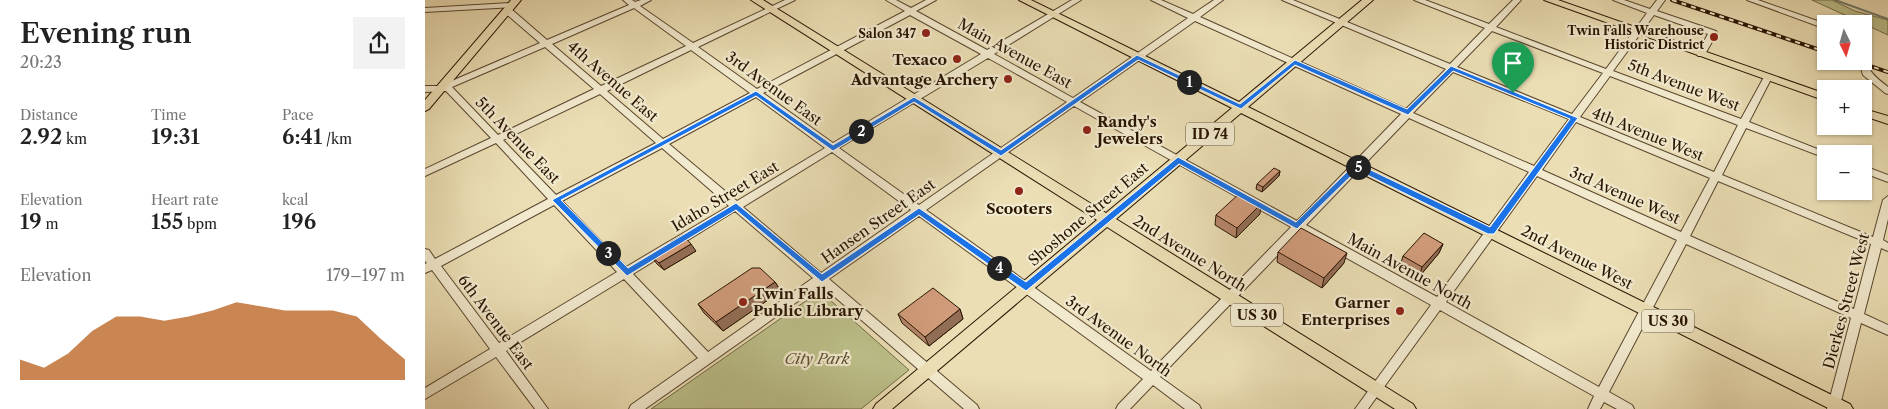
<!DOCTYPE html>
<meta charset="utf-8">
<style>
body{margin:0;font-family:"Libre Caslon Text",serif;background:#f2f2f2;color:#222;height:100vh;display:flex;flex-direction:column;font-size:19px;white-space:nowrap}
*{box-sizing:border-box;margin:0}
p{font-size:16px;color:#767676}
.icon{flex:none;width:28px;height:28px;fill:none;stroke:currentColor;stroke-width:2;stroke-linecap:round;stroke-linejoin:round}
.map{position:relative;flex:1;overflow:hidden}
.panel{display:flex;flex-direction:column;background:#fff;width:425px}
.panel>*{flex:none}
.needle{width:32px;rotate:175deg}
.fabs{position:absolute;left:1392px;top:15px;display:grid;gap:10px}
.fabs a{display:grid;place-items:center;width:55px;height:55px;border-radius:0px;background:#fff;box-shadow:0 1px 4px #0004;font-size:25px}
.pin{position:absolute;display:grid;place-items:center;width:42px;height:42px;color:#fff;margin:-51px -21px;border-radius:50% 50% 50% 0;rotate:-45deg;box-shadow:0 0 5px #0007}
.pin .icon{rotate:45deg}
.km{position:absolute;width:25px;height:25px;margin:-12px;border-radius:50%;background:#222;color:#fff;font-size:14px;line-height:25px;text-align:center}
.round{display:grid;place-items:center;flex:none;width:52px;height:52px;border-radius:0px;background:#f2f2f2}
.head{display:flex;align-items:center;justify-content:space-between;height:85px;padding:0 20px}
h1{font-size:28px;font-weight:600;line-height:38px}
.metrics{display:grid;grid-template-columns:repeat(3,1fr);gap:8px;height:85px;padding:5px 20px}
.metrics div{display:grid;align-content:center}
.metrics b{font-size:21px;font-weight:600}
.metrics small{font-size:14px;font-weight:400}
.metrics p{font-size:14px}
.chart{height:140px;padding:10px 20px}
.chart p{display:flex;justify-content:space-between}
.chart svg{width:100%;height:90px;margin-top:5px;fill:#b45309;opacity:.7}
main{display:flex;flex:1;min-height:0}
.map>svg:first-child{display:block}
</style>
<main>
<section class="panel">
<div class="head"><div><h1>Evening run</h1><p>20:23</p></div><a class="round"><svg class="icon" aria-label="share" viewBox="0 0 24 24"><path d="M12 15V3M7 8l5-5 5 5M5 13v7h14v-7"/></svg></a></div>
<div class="metrics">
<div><p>Distance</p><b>2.92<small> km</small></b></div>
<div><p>Time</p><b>19:31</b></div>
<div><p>Pace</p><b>6:41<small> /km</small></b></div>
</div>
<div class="metrics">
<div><p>Elevation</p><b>19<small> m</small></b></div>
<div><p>Heart rate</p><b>155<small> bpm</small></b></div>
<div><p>kcal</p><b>196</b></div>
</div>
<div class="chart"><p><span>Elevation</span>179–197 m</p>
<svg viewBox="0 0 160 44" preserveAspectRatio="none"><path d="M0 44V34L10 38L20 31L30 20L40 13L50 13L60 15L70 13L80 10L90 6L100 8L110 10L120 10L130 10L140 13L150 24L160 34V44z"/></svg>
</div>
</section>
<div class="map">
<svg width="1463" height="409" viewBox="0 0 1463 409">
<rect width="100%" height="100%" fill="#ebdeb4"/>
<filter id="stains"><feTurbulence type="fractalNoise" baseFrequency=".004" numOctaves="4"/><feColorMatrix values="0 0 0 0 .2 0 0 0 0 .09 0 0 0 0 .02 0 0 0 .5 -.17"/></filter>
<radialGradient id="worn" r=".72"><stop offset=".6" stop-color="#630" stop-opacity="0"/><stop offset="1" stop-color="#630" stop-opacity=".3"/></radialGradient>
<path fill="#bcc08a" stroke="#726a46" d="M1387 0H1407L1430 11 1463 20V35Z
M395 291 484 370 436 409H226Z"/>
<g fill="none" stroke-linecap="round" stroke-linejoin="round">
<path stroke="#6c786c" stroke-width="2" d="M1410 0 1463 19"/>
<defs>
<path id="minor" d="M198 0H207L210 2 216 0H226L215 6 268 43 360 0H370L273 47 332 89 480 11 461 0H471L486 8 501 0H511L491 11 562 50 647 0H656L569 54 648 98 763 18 726 0H736L768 14 789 0H798L775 17 981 109 1021 69 857 0H868L1025 64 1060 28 989 0H1000L1064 24 1088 0H1096L1071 27 1181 69 1222 13 1188 0H1199L1225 9 1232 0H1240L1232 11 1291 31 1292 33 1279 56H1273L1272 54 1283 34 1229 15 1188 71 1316 119 1339 77 1340 75H1346L1347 77 1324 122 1405 154H1401V158L1398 157 1321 128 1297 175 1448 237 1458 200 1463 196V219L1458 240 1463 243V251L1456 248 1439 314 1463 325V335L1436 323 1414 409H1402L1426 318 1261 244 1184 392 1207 405 1209 409H1192L1179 402 1175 409H1163L1169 396 1015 310 943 409H930L1006 305 875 232 735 377 774 405 776 409H760L728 385 705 409H691L693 405 718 379 494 216 404 279 552 405 554 409H539L396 285 220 409H204L206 405 273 358 199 279 81 351 123 409H110L71 357 0 399V388L65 349 7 270 0 273V264L2 263 0 261V249L4 250 10 259 123 199 71 143 0 176V169L66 138 21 91 0 92V86H15L115 43 79 12V8H85L122 40 204 5ZM209 8 261 46 176 86 127 44ZM485 15 556 54 408 143 338 93ZM770 21 976 114 872 221 655 102ZM1067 31 1178 73 1147 114 1032 67ZM120 47 169 89 73 135 27 87ZM266 50 325 93 238 139 182 91ZM563 58 642 102 494 205 414 148ZM1028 72 1144 119 1109 166 988 113ZM1185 76 1313 125 1289 172 1155 117ZM175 94 231 143 131 195 78 140ZM331 97 400 148 312 201 244 144ZM649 106 866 227 726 371 501 210ZM984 118 1104 172 1012 297 881 225ZM1151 122 1285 178 1256 232 1117 170ZM237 148 304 206 201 267 137 201ZM407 152 486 210 396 273 318 207ZM1112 176 1252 240 1174 387 1021 302ZM1293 181 1446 244 1429 309 1265 236ZM129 205 192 272 74 343 16 266ZM310 211 388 278 283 352 208 274Z
M1322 0H1333L1401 24V29Z
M86 3H89V7L0 12V8Z
M1439 47 1443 49C1442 72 1446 73 1463 87V94L1460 93 1438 75 1434 61H1439Z
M1439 166 1463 175V182L1439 173Z"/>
<path id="major" d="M86 0H96L4 109 0 111V100Z
M326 0H338L681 213 807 108 594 0H606L814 102 937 0H948L823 107 1425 404 1428 409H1405L816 113 691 219 988 404 991 409H970L682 227 467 409H448L451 404 672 220Z
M1119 0H1133L1401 94V101Z
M1439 109 1463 116V124L1439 116Z"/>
</defs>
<use href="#minor" stroke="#59462e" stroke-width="2"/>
<use href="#major" stroke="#281401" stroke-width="2"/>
<use href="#minor" fill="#f2eace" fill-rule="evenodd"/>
<use href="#major" fill="#ebdeb4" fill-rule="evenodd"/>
<defs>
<path id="rail" d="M1247 0 1401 52
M1430 61 1463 72"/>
</defs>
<use href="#rail" stroke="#281401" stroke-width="4"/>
<use href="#rail" stroke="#f2eace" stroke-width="2" stroke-dasharray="5" stroke-linecap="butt"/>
</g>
<path fill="#b5876b" stroke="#281401" d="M855 171 854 176 837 192 831 189 832 184Z
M835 214 811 238 790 225 791 215Z
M246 242 271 251 239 270 232 264 227 257 247 245Z
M1018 244 1014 253 994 277 975 266 978 256Z
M853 252 919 263 897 288 852 262Z
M350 282 356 291 298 331 279 313 273 304Z
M535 309 538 319 504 346 477 323 473 314Z"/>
<path fill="#936e57" stroke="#281401" d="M855 171 854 176 837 192 838 187Z
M836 204 835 214 811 238 812 228Z
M266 244 271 251 239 270 234 263Z
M1018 244 1014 253 994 277 997 267Z
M922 253 919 263 897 288 899 278Z
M350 282 356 291 298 331 291 322Z
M535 309 538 319 504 346 500 337Z"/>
<path fill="#d29d7c" stroke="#281401" d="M849 168 855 171 838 187 832 184Z
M815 193 836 204 812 228 791 215Z
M876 228 922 253 899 278 853 252Z
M999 233 1018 244 997 267 978 256Z
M258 235 266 244 234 263 227 257 248 244 246 242Z
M327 268H335L350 282 291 322 273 304Z
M508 288 535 309 500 337 473 314Z"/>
<path fill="#1a73e8" stroke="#fff" fill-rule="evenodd" d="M712 55 815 104 870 60 982 109 1026 66 1153 118 1069 234H1063L932 170 872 229 754 164 601 291 494 215 397 282 311 210 202 276 127 200 331 91 408 145 489 97 576 150ZM713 60 816 109 870 65 983 115 1028 71 1145 119 1065 227 931 163 871 222 753 157 601 282 494 208 397 274 311 203 203 268 136 200 331 96 408 151 489 102 576 156Z"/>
<g fill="#8f2418" stroke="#f2eace" stroke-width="2">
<circle cx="501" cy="33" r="5"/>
<circle cx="1289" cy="37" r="5"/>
<circle cx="532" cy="59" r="5"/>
<circle cx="583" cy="79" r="5"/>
<circle cx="662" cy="130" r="5"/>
<circle cx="594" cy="191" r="5"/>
<circle cx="318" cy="302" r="5"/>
<circle cx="975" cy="311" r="5"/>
</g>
<g text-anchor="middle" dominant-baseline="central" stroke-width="4.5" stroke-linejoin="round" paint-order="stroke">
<g font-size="12" font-weight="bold" fill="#281401" stroke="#f2eace" text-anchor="end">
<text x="1279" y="30">Twin Falls Warehouse<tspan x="1279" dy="14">Historic District</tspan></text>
<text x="491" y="33">Salon 347</text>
</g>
<g fill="#f2eace" stroke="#65543e" stroke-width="1">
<rect x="761" y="122.5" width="48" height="23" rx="4"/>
<rect x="806" y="303.5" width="52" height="23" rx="4"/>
<rect x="1217" y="309.5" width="52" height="23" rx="4"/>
</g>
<g font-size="14" font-weight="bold" fill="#281401">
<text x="785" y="134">ID 74</text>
<text x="832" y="315">US 30</text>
<text x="1243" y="321">US 30</text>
</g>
<g font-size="15" fill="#281401" stroke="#f2eace">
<text transform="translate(590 53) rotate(29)">Main Avenue East</text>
<text transform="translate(188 81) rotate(41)">4th Avenue East</text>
<text transform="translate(1259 85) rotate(21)">5th Avenue West</text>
<text transform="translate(349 88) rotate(36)">3rd Avenue East</text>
<text transform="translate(1223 134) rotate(22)">4th Avenue West</text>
<text transform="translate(93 140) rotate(46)">5th Avenue East</text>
<text transform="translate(1200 195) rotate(24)">3rd Avenue West</text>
<text transform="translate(300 196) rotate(-31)">Idaho Street East</text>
<text transform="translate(663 214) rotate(-40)">Shoshone Street East</text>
<text transform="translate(453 221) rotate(-35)">Hansen Street East</text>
<text transform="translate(765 253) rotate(32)">2nd Avenue North</text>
<text transform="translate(1152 257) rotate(27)">2nd Avenue West</text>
<text transform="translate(985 271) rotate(29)">Main Avenue North</text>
<text transform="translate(1421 301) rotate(-75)">Dierkes Street West</text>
<text transform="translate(71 322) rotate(53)">6th Avenue East</text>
<text transform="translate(694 336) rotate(36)">3rd Avenue North</text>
</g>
<g font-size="15" font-weight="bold" fill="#281401" stroke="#f2eace" text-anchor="end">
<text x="522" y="59">Texaco</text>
<text x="573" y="79">Advantage Archery</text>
<text x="672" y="121" text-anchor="start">Randy's<tspan x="672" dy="17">Jewelers</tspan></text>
<text x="594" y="208" text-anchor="middle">Scooters</text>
<text x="328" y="293" text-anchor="start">Twin Falls<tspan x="328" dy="17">Public Library</tspan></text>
<text x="965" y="302">Garner<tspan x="965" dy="17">Enterprises</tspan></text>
</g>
<g font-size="15" font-style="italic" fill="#5c5031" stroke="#f2eace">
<text x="392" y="358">City Park</text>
</g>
</g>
<rect width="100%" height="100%" filter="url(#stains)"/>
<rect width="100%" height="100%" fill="url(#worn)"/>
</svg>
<div class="fabs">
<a><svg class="needle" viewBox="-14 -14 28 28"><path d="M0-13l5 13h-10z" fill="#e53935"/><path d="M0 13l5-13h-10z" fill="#767676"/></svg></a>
<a>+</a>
<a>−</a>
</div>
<div class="pin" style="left:1088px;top:93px;background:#1e9e55"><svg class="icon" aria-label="arrive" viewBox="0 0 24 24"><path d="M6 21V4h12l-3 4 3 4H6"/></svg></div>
<b class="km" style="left:764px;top:82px">1</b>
<b class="km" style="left:436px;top:131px">2</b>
<b class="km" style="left:183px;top:253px">3</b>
<b class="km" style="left:574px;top:268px">4</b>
<b class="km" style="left:933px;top:167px">5</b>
</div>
</main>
